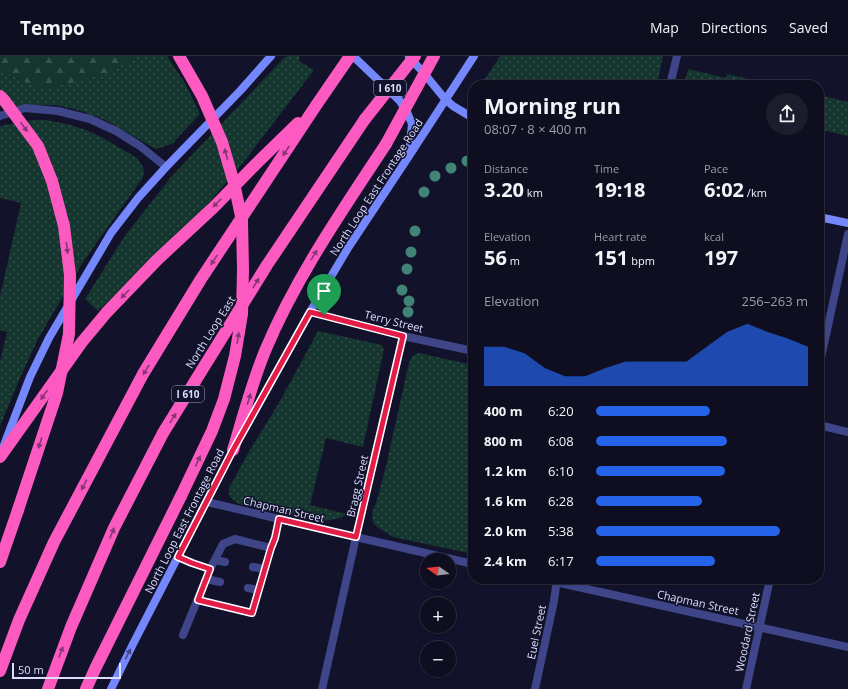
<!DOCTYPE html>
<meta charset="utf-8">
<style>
body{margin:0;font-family:"Open Sans",sans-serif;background:#1c1c2d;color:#f1f3f6;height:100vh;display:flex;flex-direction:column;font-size:15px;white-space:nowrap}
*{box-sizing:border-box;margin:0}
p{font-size:13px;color:#9b9ca5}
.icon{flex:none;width:22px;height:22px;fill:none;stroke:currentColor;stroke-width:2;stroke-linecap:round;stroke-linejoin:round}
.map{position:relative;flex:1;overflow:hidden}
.details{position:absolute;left:468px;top:24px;width:356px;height:504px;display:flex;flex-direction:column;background:#0e0e20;border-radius:16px;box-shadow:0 1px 3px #0004,0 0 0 1px #2e2e3e}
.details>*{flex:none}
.needle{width:26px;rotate:284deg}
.tools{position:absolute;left:420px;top:497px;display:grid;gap:8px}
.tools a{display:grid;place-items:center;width:36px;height:36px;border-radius:50%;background:#0e0e20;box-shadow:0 1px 3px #0004,0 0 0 1px #2e2e3e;font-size:20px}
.scale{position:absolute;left:12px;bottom:10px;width:109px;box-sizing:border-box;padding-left:4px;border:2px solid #dcdefe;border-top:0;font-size:11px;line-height:14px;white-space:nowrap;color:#dcdefe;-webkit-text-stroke:3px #12122b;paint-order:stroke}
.pin{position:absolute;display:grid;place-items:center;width:34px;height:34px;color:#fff;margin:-41px -17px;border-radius:50% 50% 50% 0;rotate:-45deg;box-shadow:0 0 4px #0007}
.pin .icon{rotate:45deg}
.round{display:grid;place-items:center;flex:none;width:42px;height:42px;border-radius:21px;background:#1c1c2d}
.headline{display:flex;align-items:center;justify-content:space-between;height:68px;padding:0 16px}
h1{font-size:22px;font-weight:700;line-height:30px}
.stats{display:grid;grid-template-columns:repeat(3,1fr);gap:6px;height:68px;padding:4px 16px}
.stats div{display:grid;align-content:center}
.stats b{font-size:20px;font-weight:700}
.stats small{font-size:11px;font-weight:400}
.stats p{font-size:11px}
.chart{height:112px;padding:8px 16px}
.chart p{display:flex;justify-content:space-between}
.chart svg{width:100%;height:72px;margin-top:4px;fill:#2563eb;opacity:.7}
ul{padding:0 16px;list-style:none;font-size:13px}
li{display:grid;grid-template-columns:64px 48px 1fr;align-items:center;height:30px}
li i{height:10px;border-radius:5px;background:#2563eb}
header{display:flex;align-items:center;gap:24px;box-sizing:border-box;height:56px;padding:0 20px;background:#0e0e20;border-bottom:1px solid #2e2e3e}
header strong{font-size:19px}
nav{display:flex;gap:22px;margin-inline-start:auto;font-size:14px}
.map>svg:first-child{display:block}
</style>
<header>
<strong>Tempo</strong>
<nav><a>Map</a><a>Directions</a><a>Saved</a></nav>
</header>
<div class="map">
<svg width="848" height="633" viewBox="0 0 848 633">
<defs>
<pattern id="grass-dots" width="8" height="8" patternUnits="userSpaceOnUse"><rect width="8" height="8" fill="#15352f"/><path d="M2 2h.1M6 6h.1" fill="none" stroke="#36524e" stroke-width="1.8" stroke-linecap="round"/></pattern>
<pattern id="forest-firs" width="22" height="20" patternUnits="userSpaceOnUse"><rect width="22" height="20" fill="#15352f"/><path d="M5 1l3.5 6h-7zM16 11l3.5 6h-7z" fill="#36524e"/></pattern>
</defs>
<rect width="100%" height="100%" fill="#12122b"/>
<path fill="url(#grass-dots)" d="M0 0H167L186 29 200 58 172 88 156 93 105 64 81 55 56 49 14 50 0 35Z
M287 0H299V5L314 14 242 108 202 155 98 255 85 243 124 181 171 121 284 2Z
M500 0H663L657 29H481Z
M688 13 726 22 727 18 774 29H684Z
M819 39 848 46V80L819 73Z
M35 64H46L67 68 86 74 103 82 137 102 143 111 144 117 142 123 83 206 38 283 20 322 0 370V306L7 276 0 274V240L21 147 0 142V70L24 65Z
M318 275 378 288 381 289 384 293 363 391 326 382 310 449 347 458C340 464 326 465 317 465L239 448C232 444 228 441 229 432L247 399 280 345Z
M419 297 473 309V498L393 481 377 471 373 467 372 457 378 441 386 410 408 311C410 304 411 299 419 297Z"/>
<path fill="url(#forest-firs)" d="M0 0H135L113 16 43 34 3 15 0 9Z"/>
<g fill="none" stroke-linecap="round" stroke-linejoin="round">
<path stroke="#3e4689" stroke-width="8" d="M179 501 192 507 210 513 183 579
M215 504 225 506
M253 511 265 513
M210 513 223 488 235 483 271 492
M206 523 220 526
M248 532 258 534
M198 544 252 557 271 492 275 482 279 463"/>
<path stroke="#3e4689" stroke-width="8" d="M670 29 677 0
M0 60 25 52 58 55 90 63 116 75 140 90 166 111
M310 256 403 280 473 295
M819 311 848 178
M819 369 848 376
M207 446 356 481 473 508
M542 523 848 591
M322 633 356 481 403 280
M535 633 554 545 557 523
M746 633 770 523"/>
<path stroke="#7587fc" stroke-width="8" d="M353 0 400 45 407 56 412 68 409 97
M409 1 423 16 445 43 453 50 473 62
M819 161 848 167
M242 378 310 256 348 192 409 100 474 0
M4 389 30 321 49 282 111 177 138 142 166 111 240 35 271 0
M111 633 133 588 235 390"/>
<path stroke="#fc5ac0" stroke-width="12" d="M233 394C243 361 252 327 265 295 296 221 342 155 386 88
M0 401 82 286 107 256 157 204 214 151 255 109 298 67
M0 506 18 454
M0 615 19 564 54 486 143 318 201 223 315 51 350 0
M48 633 71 571 114 472 163 377 267 209 365 63
M86 633 96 611 181 440"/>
<path stroke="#fc5ac0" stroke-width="12" d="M179 0 202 40 222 86 234 127 242 165 243 214 242 258 235 300 224 343 212 375 181 440
M0 40 4 44 38 90 52 125 64 170 70 219 69 278 57 337 18 454
M365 63 415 0
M386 88 434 0"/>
</g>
<g fill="#418374">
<circle cx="467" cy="105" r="5.5"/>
<circle cx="451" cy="112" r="5.5"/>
<circle cx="435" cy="120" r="5.5"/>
<circle cx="424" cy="136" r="5.5"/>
<circle cx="415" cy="175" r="5.5"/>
<circle cx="411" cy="196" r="5.5"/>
<circle cx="407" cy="213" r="5.5"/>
<circle cx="402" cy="234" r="5.5"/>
<circle cx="409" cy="245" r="5.5"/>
<circle cx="408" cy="256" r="5.5"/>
</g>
<defs><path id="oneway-solid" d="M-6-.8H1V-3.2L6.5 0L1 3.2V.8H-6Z"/></defs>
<g fill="#873676">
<use href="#oneway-solid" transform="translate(24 71) rotate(54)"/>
<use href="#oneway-solid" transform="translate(286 95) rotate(123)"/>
<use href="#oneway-solid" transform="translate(226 98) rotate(-106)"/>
<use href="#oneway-solid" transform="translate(217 147) rotate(135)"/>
<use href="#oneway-solid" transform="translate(67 192) rotate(83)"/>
<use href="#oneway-solid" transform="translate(314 199) rotate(-59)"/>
<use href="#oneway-solid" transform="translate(214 204) rotate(123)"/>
<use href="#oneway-solid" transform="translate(256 227) rotate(-58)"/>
<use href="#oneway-solid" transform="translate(125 238) rotate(134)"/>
<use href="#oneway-solid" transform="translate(238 282) rotate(-81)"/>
<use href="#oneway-solid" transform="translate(146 314) rotate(121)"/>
<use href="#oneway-solid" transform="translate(44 339) rotate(125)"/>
<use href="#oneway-solid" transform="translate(249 343) rotate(-73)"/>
<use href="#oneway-solid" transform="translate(173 362) rotate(-58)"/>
<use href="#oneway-solid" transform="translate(40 387) rotate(108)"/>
<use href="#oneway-solid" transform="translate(198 405) rotate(-65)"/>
<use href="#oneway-solid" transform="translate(84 429) rotate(118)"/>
<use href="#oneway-solid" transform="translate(112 477) rotate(-66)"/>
<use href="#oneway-solid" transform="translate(61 596) rotate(-70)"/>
</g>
<use fill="#3f4789" href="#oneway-solid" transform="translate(128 598) rotate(-64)"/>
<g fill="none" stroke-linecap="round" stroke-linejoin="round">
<defs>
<path id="route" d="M310 256 403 280 356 481 279 463 275 482 271 492 252 557 198 544 210 513 192 507 178 501 233 394Z"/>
</defs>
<use href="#route" stroke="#fff" stroke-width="8"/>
<use href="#route" stroke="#e11d48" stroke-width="5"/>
</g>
<g text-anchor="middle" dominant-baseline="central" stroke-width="3" stroke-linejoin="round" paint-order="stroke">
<g fill="#12122b" stroke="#9fa1bf" stroke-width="1">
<rect x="374" y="24" width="32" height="16" rx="3"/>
<rect x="172" y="330" width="32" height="16" rx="3"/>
</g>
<g font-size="10" font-weight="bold" fill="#dcdefe">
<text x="390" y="32">I 610</text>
<text x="188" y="338">I 610</text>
</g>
<g font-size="11" fill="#dcdefe" stroke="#12122b">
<text transform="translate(376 131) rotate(-57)">North Loop East Frontage Road</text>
<text transform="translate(394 265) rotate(14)">Terry Street</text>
<text transform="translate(210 276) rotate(-58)">North Loop East</text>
<text transform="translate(357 430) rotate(-77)">Bragg Street</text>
<text transform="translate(284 453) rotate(13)">Chapman Street</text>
<text transform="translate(184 465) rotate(-63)">North Loop East Frontage Road</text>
<text transform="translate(698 546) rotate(12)">Chapman Street</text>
<text transform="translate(536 576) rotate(-78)">Euel Street</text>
<text transform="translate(747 576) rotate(-78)">Woodard Street</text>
</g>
</g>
</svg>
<div class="tools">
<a><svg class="needle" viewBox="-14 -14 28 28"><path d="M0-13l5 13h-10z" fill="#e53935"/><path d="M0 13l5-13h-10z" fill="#9b9ca5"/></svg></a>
<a>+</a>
<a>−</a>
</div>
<div class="scale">50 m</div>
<div class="pin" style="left:324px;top:259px;background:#1e9e55"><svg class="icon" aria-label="arrive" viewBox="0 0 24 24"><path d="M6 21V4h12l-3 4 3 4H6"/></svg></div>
<section class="details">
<div class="headline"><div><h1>Morning run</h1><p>08:07 · 8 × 400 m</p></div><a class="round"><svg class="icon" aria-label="share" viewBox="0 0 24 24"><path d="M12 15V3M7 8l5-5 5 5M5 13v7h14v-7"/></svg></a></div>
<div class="stats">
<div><p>Distance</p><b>3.20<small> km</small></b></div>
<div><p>Time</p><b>19:18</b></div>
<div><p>Pace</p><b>6:02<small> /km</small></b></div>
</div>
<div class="stats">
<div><p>Elevation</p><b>56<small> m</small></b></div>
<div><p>Heart rate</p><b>151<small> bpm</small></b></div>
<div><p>kcal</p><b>197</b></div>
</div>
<div class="chart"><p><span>Elevation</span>256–263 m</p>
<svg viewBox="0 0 160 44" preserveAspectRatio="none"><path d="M0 44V20L10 20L20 24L30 33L40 38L50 38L60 33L70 29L80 29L90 29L100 29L110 20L120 11L130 6L140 11L150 15L160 20V44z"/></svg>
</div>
<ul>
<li><b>400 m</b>6:20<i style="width:54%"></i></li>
<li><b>800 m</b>6:08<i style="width:62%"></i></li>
<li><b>1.2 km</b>6:10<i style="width:61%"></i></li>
<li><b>1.6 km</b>6:28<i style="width:50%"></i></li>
<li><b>2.0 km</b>5:38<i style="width:87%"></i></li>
<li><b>2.4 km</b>6:17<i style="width:56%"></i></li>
</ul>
</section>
</div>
